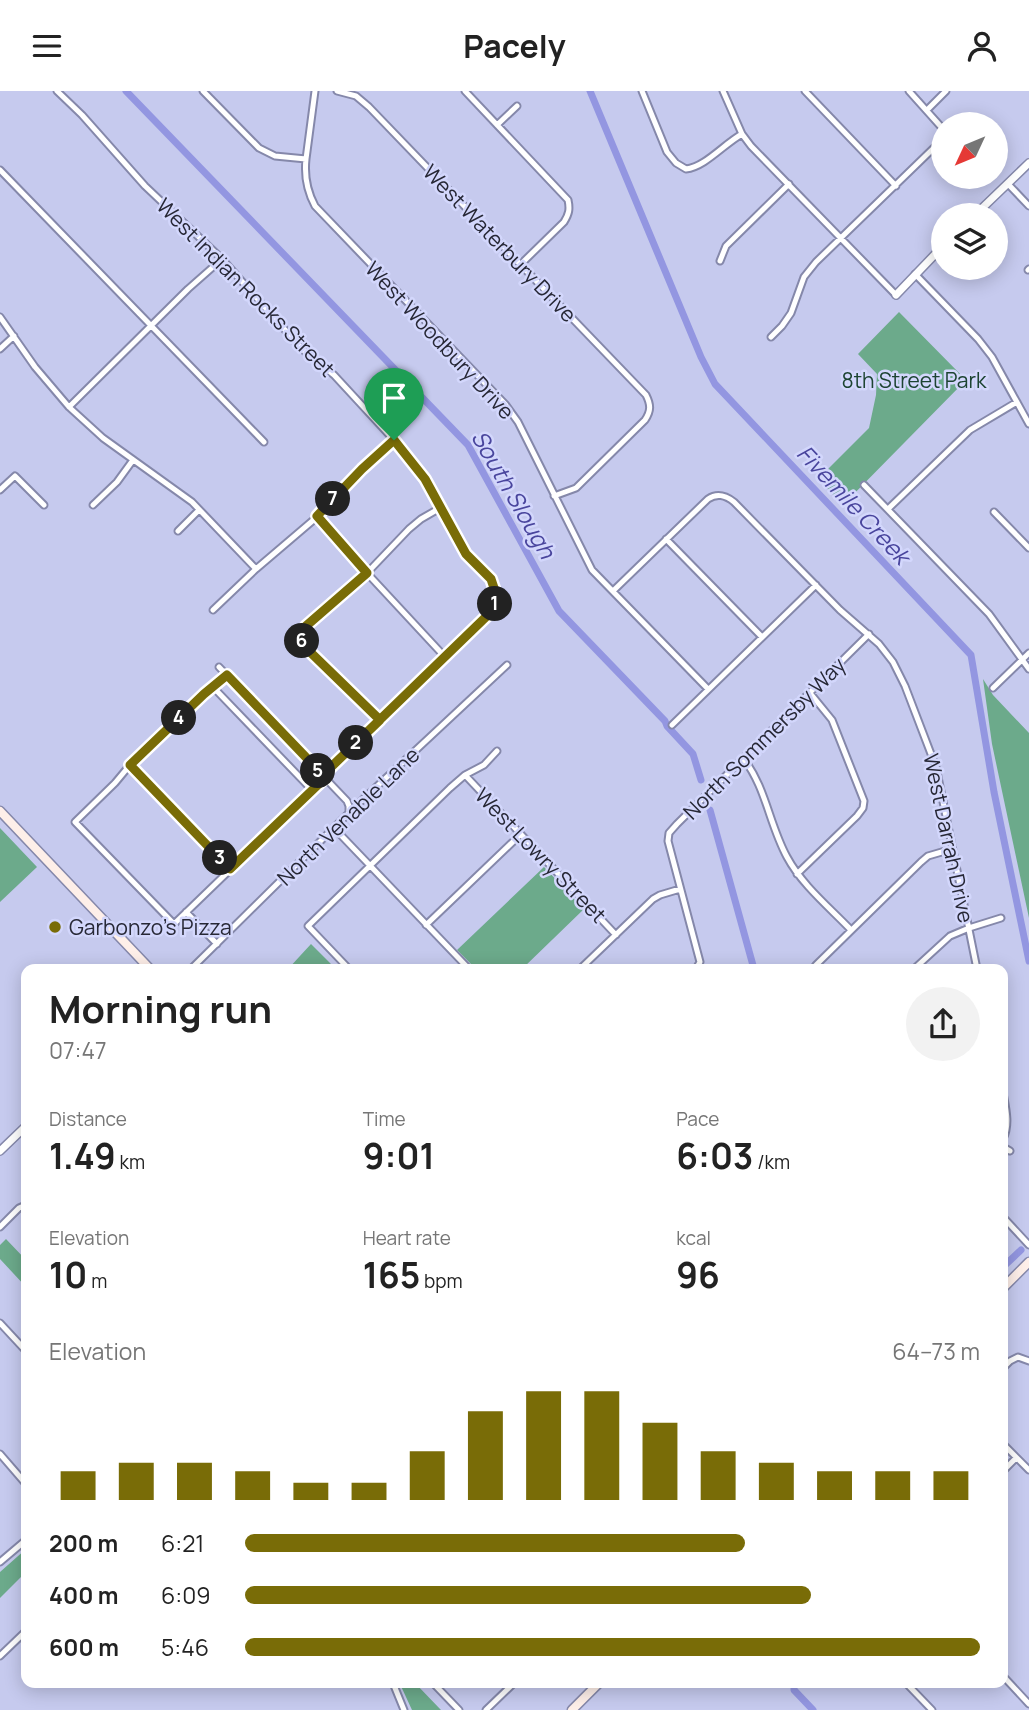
<!DOCTYPE html>
<meta charset="utf-8">
<style>
body{margin:0;font-family:Manrope,sans-serif;background:#f2f2f2;color:#222;height:100vh;display:flex;flex-direction:column;font-size:26px;white-space:nowrap}
*{box-sizing:border-box;margin:0}
p{font-size:23px;color:#767676}
.icon{flex:none;width:38px;height:38px;fill:none;stroke:currentColor;stroke-width:2;stroke-linecap:round;stroke-linejoin:round}
.map{position:relative;flex:1;overflow:hidden}
.drawer{position:absolute;left:21px;top:873px;width:987px;height:724px;display:flex;flex-direction:column;background:#fff;border-radius:14px;box-shadow:0 4px 18px #0003}
.drawer>*{flex:none}
.needle{width:46px;rotate:226deg}
.tools{position:absolute;left:931px;top:21px;display:grid;gap:14px}
.tools a{display:grid;place-items:center;width:77px;height:77px;border-radius:50%;background:#fff;box-shadow:0 4px 18px #0003;font-size:35px}
.pin{position:absolute;display:grid;place-items:center;width:60px;height:60px;color:#fff;margin:-72px -30px;border-radius:50% 50% 50% 0;rotate:-45deg;box-shadow:0 0 7px #0007}
.pin .icon{rotate:45deg}
.km{position:absolute;width:35px;height:35px;margin:-18px;border-radius:50%;background:#222;color:#fff;font-size:19px;line-height:35px;text-align:center}
.round{display:grid;place-items:center;flex:none;width:74px;height:74px;border-radius:37px;background:#f2f2f2}
.summary{display:flex;align-items:center;justify-content:space-between;height:119px;padding:0 28px}
h1{font-size:38px;font-weight:700;line-height:52px}
.figures{display:grid;grid-template-columns:repeat(3,1fr);gap:10px;height:119px;padding:7px 28px}
.figures div{display:grid;align-content:center}
.figures b{font-size:35px;font-weight:700}
.figures small{font-size:19px;font-weight:400}
.figures p{font-size:19px}
.chart{height:196px;padding:14px 28px}
.chart p{display:flex;justify-content:space-between}
.chart svg{width:100%;height:126px;margin-top:7px;stroke:#796c07;stroke-width:6}
ul{padding:0 28px;list-style:none;font-size:23px}
li{display:grid;grid-template-columns:112px 84px 1fr;align-items:center;height:52px}
li i{height:18px;border-radius:9px;background:#796c07}
header{display:flex;justify-content:space-between;align-items:center;height:91px;padding:0 28px;background:#fff;font-size:32px;font-weight:700}
.map>svg:first-child{display:block}
</style>
<header><svg class="icon" aria-label="menu" viewBox="0 0 24 24"><path d="M4 6h16M4 12h16M4 18h16"/></svg>Pacely<svg class="icon" aria-label="person" viewBox="0 0 24 24"><circle cx="12" cy="8" r="4"/><path d="M4 21q1-7 8-7t8 7"/></svg></header>
<div class="map">
<svg width="1029" height="1619" viewBox="0 0 1029 1619">
<rect width="100%" height="100%" fill="#c6caee"/>
<path fill="#6caa8b" d="M899 221 966 289 843 414 818 388 869 337 876 304 877 283 858 263Z
M983 588 993 604 1029 642V827L992 653Z
M0 737 37 776 0 811Z
M544 776 584 818 522 878H476L457 859Z
M311 853 336 878H288Z
M6 1148 26 1169V1196L0 1168V1154Z
M26 1458V1481L0 1507V1481Z
M400 1593H416L441 1619H412Z"/>
<g fill="none" stroke-linecap="round" stroke-linejoin="round">
<path stroke="#9396e1" stroke-width="7" d="M126 0 468 354 559 520 665 630 667 635 693 663 701 689
M590 0 701 266 715 293 971 564 994 701 1029 870
M710 719 754 878
M1003 1176 1021 1159
M794 1592V1599L813 1619"/>
<defs>
<path id="minor" d="M57 0 82 24 145 95 222 168 302 258 334 284 394 349 425 388 466 463 491 488 496 503 495 513 490 522 322 684
M203 0 259 57 275 65 306 68C304 86 307 100 315 115L505 313 518 331 592 479 708 598
M337 0 356 5 369 16 646 304C651 314 651 320 645 329L576 397 554 405
M465 0 568 109C570 118 569 123 564 131L521 173
M642 0 667 61 676 72 686 78C705 76 724 53 742 43
M723 0 742 43 751 55 896 204
M805 0 896 95
M909 0 943 38
M927 19 946 0
M497 34 517 15
M306 68 315 0
M0 79 264 351
M1008 93 1029 115
M720 170 726 155 789 93
M1028 179 1029 178
M915 183 978 248 992 266 1029 333
M0 226 35 276 69 316 103 347 192 411 256 478
M771 246 782 235 791 222 804 186 816 171 943 48
M0 258 14 245
M69 316 188 198 222 168
M864 394 989 523 1029 578
M0 399 15 385 44 414
M93 414 117 391 133 369
M888 418 970 339 1017 311
M994 421 1029 457
M317 426 367 482 445 566
M178 440 199 419
M666 448 762 546
M613 500 708 408C717 402 725 404 734 411L840 519 879 553 893 571 905 595 936 676 977 878
M213 519 256 478 317 426 361 378 394 349
M219 576 347 710 349 715V723
M227 584 204 603 130 674 115 692 75 731 174 833 325 687
M213 596 312 699
M993 597 1029 562
M380 629 306 557 300 546 306 535 367 482 409 438 421 428 440 417
M672 634 816 494
M743 667C766 696 769 733 787 766 802 794 829 816 851 839
M130 674 231 778
M465 684 616 844
M335 738 469 878
M797 783 857 725 863 717 864 710 832 629 810 602
M186 821 217 853
M426 834 521 743
M191 878 357 714 507 574
M349 878 308 835 450 697 465 684 484 674 497 660
M580 878 653 808 660 804 680 798
M696 878 700 871 668 750 669 742 677 733 869 543
M813 878 816 874 921 771 928 765 952 758
M914 878 950 845 969 837 1001 827
M1003 1002C1006 1018 1010 1034 1003 1048
M1003 1056 1010 1060
M1003 1126 1029 1154
M0 1136 19 1117 26 1114
M0 1232 26 1260
M1003 1277 1010 1270 1018 1266 1029 1270
M1003 1353 1029 1379
M0 1363 26 1393
M1003 1380 1016 1367
M0 1471 26 1449
M0 1565 26 1540
M1003 1585 1029 1613
M393 1592 404 1619
M433 1592 459 1619
M906 1592 932 1619
M486 1619 514 1592"/>
<path id="tertiary" d="M975 124 1029 72
M896 204 943 155
M0 1060 26 1035"/>
<path id="secondary" d="M0 720 150 878
M1003 1197 1029 1171
M572 1619 599 1592"/>
</defs>
<use href="#minor" stroke="#8588aa" stroke-width="9"/>
<use href="#tertiary" stroke="#8588aa" stroke-width="10"/>
<use href="#secondary" stroke="#8588aa" stroke-width="11"/>
<use href="#minor" stroke="#fff" stroke-width="5"/>
<use href="#tertiary" stroke="#fff" stroke-width="7"/>
<use href="#secondary" stroke="#feefe9" stroke-width="8"/>
</g>
<g fill="none" stroke-linecap="round" stroke-linejoin="round">
<defs>
<path id="route" d="M394 349 425 388 466 463 491 488 496 503 495 513 490 522 329 678 323 684 325 687 230 778 130 674 204 603 227 584 323 684 329 678 380 629 306 557 300 546 306 535 367 482 317 425 362 378 394 349"/>
</defs>
<use href="#route" stroke="#fff" stroke-width="14"/>
<use href="#route" stroke="#796c07" stroke-width="9"/>
</g>
<circle fill="#796c07" stroke="#d3d7fc" stroke-width="2.5" cx="55" cy="836" r="7"/>
<g text-anchor="middle" dominant-baseline="central" stroke-width="5" stroke-linejoin="round" paint-order="stroke">
<g font-size="21" fill="#272836" stroke="#d3d7fc">
<text transform="translate(500 152) rotate(46)">West Waterbury Drive</text>
<text transform="translate(246 196) rotate(45)">West Indian Rocks Street</text>
<text transform="translate(440 249) rotate(47)">West Woodbury Drive</text>
<text transform="translate(764 647) rotate(-45)">North Sommersby Way</text>
<text transform="translate(348 725) rotate(-44)">North Venable Lane</text>
<text transform="translate(949 747) rotate(78)">West Darrah Drive</text>
<text transform="translate(541 764) rotate(46)">West Lowry Street</text>
</g>
<g font-size="21" fill="#1d4432" stroke="#d3d7fc">
<text x="914" y="289">8th Street Park</text>
</g>
<g font-size="21" fill="#272836" stroke="#d3d7fc" text-anchor="start">
<text x="69" y="836">Garbonzo's Pizza</text>
</g>
<g font-size="23" font-style="italic" fill="#49459d" stroke="#d3d7fc">
<text transform="translate(514 403) rotate(60)">South Slough</text>
<text transform="translate(854 413) rotate(47)">Fivemile Creek</text>
</g>
</g>
</svg>
<div class="tools">
<a><svg class="needle" viewBox="-14 -14 28 28"><path d="M0-13l5 13h-10z" fill="#e53935"/><path d="M0 13l5-13h-10z" fill="#767676"/></svg></a>
<a><svg class="icon" aria-label="layers" viewBox="0 0 24 24"><path d="M12 4l9 5-9 5-9-5zM3 14l9 5 9-5"/></svg></a>
</div>
<div class="pin" style="left:394px;top:349px;background:#1e9e55"><svg class="icon" aria-label="arrive" viewBox="0 0 24 24"><path d="M6 21V4h12l-3 4 3 4H6"/></svg></div>
<b class="km" style="left:495px;top:513px">1</b>
<b class="km" style="left:356px;top:652px">2</b>
<b class="km" style="left:220px;top:767px">3</b>
<b class="km" style="left:179px;top:627px">4</b>
<b class="km" style="left:318px;top:680px">5</b>
<b class="km" style="left:302px;top:550px">6</b>
<b class="km" style="left:333px;top:408px">7</b>
<section class="drawer">
<div class="summary"><div><h1>Morning run</h1><p>07:47</p></div><a class="round"><svg class="icon" aria-label="share" viewBox="0 0 24 24"><path d="M12 15V3M7 8l5-5 5 5M5 13v7h14v-7"/></svg></a></div>
<div class="figures">
<div><p>Distance</p><b>1.49<small> km</small></b></div>
<div><p>Time</p><b>9:01</b></div>
<div><p>Pace</p><b>6:03<small> /km</small></b></div>
</div>
<div class="figures">
<div><p>Elevation</p><b>10<small> m</small></b></div>
<div><p>Heart rate</p><b>165<small> bpm</small></b></div>
<div><p>kcal</p><b>96</b></div>
</div>
<div class="chart"><p><span>Elevation</span>64–73 m</p>
<svg viewBox="0 0 160 44" preserveAspectRatio="none"><path d="M5 44V34M15 44V31M25 44V31M35 44V34M45 44V38M55 44V38M65 44V27M75 44V13M85 44V6M95 44V6M105 44V17M115 44V27M125 44V31M135 44V34M145 44V34M155 44V34"/></svg>
</div>
<ul>
<li><b>200 m</b>6:21<i style="width:68%"></i></li>
<li><b>400 m</b>6:09<i style="width:77%"></i></li>
<li><b>600 m</b>5:46<i style="width:100%"></i></li>
</ul>
</section>
</div>
